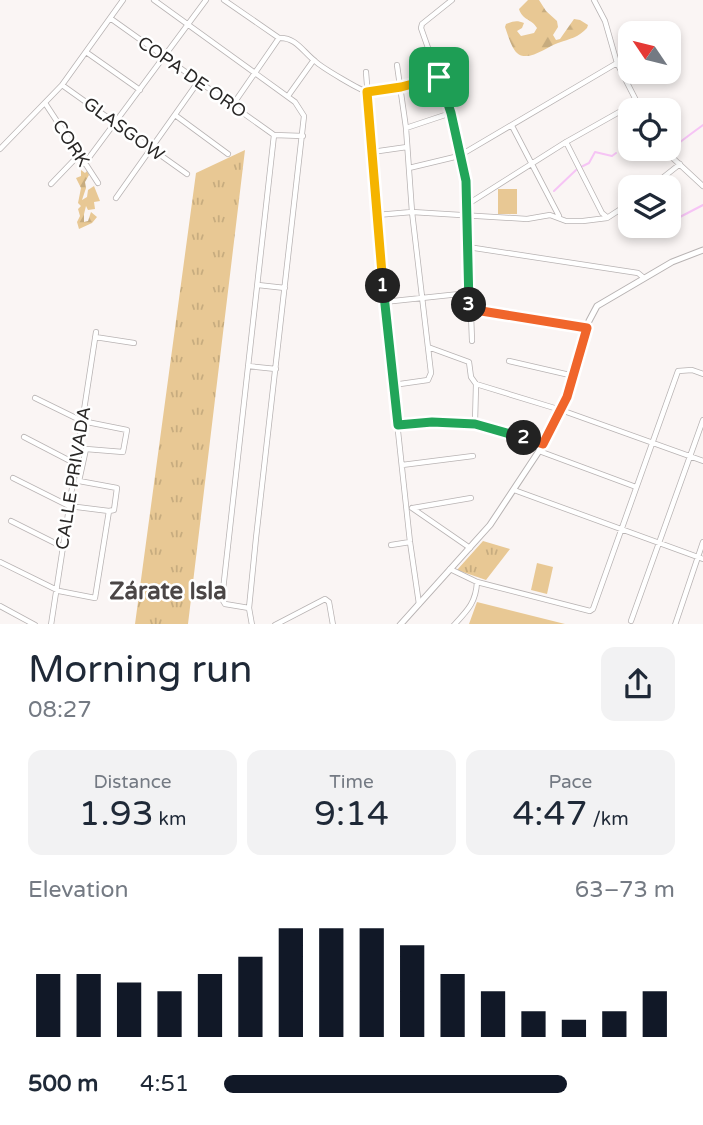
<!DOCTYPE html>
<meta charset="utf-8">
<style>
body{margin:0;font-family:"Varela Round",sans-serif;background:#f2f2f3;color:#1f2937;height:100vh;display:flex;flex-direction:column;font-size:26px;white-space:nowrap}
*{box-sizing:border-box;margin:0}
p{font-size:23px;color:#747a83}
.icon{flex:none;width:38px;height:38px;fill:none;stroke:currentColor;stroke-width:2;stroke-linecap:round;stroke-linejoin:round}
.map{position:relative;height:624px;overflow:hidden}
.panel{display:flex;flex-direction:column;background:#fff;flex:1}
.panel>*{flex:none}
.needle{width:46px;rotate:305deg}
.buttons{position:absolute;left:618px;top:21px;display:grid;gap:14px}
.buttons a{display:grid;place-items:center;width:63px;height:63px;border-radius:14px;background:#fff;box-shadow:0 4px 10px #0003;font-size:35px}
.pin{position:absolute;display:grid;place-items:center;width:60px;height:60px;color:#fff;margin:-30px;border-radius:14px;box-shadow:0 4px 10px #0006}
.km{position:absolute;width:35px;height:35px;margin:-18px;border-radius:50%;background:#222;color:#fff;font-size:19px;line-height:35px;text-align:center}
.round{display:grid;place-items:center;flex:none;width:74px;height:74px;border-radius:14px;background:#f2f2f3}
.head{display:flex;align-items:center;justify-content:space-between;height:119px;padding:0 28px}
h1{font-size:38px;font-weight:600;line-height:52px}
.figures{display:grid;grid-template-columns:repeat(3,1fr);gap:10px;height:119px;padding:7px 28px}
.figures div{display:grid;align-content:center;border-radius:14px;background:#f2f2f3;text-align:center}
.figures b{font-size:35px;font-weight:600}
.figures small{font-size:19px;font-weight:400}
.figures p{font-size:19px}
.chart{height:196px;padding:14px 28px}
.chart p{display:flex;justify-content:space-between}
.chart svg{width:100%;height:126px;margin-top:7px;stroke:#111827;stroke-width:6}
ul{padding:0 28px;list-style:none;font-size:23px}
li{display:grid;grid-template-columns:112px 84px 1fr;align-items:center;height:52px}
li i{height:18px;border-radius:9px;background:#111827}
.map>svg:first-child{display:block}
</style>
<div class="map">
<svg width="703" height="625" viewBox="0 0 703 625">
<defs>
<pattern id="forest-firs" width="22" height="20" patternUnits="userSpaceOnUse" patternTransform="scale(1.75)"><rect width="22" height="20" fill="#e8c894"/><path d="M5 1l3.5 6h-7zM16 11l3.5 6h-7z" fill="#c7ac7f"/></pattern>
<pattern id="park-tufts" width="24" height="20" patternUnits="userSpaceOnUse" patternTransform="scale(1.75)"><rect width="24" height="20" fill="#e8c894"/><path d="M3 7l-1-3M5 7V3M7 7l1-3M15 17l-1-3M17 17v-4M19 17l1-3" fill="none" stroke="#c7ac7f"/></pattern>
</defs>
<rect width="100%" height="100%" fill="#faf5f4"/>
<path fill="#e8c894" d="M498 189H517V214H498Z
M537 563 553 567 547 594 531 590Z
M477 602 565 624H469Z"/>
<path fill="url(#forest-firs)" d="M528 0H539L546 11 557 21 558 27 553 35 556 40 560 39 574 19 580 20 588 25 587 28C579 37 570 39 558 43 548 46 528 63 517 53 511 47 508 35 505 27L506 24C513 21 517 20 524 23L522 28 517 31 521 36 534 33 537 28C532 19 522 20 519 9Z
M81 170 85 173 87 171 89 175 85 182 86 188 82 200 87 197 88 190 94 186 100 201 94 202 95 209 88 210 86 206 84 214V222L88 221 91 212 97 217 92 223 79 229 77 222 80 216 78 209 81 206 78 203 81 188 76 178 81 176Z"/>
<path fill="url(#park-tufts)" d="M245 150 188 624H135L196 173Z
M483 541 510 549 486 580 457 570Z"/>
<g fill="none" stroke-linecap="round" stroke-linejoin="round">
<path stroke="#f6c4f5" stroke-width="2" d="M621 148 640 154 653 150 662 153
M670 150C681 141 692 133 703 125
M581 167 589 163 595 152 612 156 616 153
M554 191 576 170
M671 225 678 218 703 205"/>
<defs>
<path id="minor" d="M154 0 295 102 304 116 256 538 249 608 252 625
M224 0 279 38C296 37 303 52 315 61 321 67 361 91 368 92 384 94 422 81 439 77
M452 0 422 24 421 28 451 113 466 181 472 341
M594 0 605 21 617 63 641 110
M110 18 274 135
M86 52 140 90
M366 72 384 302 410 542 419 604
M62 85 187 174
M288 96 313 61
M45 103 85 164
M232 106 279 38
M175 115 228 154
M512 126 559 216
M406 128 451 113
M274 135 303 136
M566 142 602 213 607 217
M0 149 62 85 123 0
M663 149 703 186
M372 152 407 147
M409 168 459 156 617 63
M98 183 85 163 206 0
M51 184 75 159 82 158
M651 187 680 164
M116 198 198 82
M468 204 566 142 637 102
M377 215 412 212 527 219 550 215 566 221H583L607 218 630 203
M468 247 638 273 644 278
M258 285 285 288
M384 302 469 293
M469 309 587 328
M95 337 134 343
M428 347 469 362 471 377 476 384 475 423
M509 361 574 376
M248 366 276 369
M476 384 561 410 703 461
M393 385 428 380 431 373 412 212 406 128 397 65
M398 425 475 423 543 444
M24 437 76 464
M539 451 636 487
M402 465 473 456
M13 478 69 506 109 511 114 510 117 488 79 481 86 449 123 452 127 430 82 421 35 398
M514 490 703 559
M412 508 470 548
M413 508 471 498
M11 521 63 547
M391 545 410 542
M0 562 59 591 95 598 109 511
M450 569 477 582 590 611 593 609 678 371 692 370 703 374
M0 606 35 625
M249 608 225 604 222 599 274 135
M631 621 703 420
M51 625 96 332
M275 625 325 599 329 602 333 625
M454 625C468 610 476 602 477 582
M675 625 703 542"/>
<path id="tertiary" d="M400 625 490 525 539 451 567 397 589 321 597 306 672 262 703 250"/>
</defs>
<use href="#minor" stroke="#b8b3b3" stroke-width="6"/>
<use href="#tertiary" stroke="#b8b3b3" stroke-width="7"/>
<use href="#minor" stroke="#fff" stroke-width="4.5"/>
<use href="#tertiary" stroke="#fff" stroke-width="5"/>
</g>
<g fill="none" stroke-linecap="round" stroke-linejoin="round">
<defs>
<path id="split-1" d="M383 286 367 92 401 87 439 77"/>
<path id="split-2" d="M383 286 398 425 432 422 475 424 524 438"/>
<path id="split-3" d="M469 305V309L587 328 567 397 543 444 524 438"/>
<path id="split-4" d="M439 77 451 113 466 181 469 305"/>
</defs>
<use href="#split-1" stroke="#fff" stroke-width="14"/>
<use href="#split-2" stroke="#fff" stroke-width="14"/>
<use href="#split-3" stroke="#fff" stroke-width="14"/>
<use href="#split-4" stroke="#fff" stroke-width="14"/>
<use href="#split-1" stroke="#f5b400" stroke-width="9"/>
<use href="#split-2" stroke="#22a559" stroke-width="9"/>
<use href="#split-3" stroke="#f0652b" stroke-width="9"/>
<use href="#split-4" stroke="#22a559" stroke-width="9"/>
</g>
<g text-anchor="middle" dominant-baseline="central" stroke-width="5" stroke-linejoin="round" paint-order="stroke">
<g font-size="18" fill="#292726" stroke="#fff">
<text transform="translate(192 77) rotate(35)">COPA DE ORO</text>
<text transform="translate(124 129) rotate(36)">GLASGOW</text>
<text transform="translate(71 143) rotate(57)">CORK</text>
<text transform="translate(73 478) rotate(-81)">CALLE PRIVADA</text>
</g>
<g font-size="24" font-weight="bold" fill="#4b4646" stroke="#fff">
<text x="168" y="591">Zárate Isla</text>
</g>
</g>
</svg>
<div class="buttons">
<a><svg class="needle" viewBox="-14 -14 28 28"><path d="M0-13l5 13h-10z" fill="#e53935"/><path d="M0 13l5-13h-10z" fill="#747a83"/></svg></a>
<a><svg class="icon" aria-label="locate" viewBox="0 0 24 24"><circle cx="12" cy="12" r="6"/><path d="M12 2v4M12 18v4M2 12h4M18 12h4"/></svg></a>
<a><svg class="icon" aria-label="layers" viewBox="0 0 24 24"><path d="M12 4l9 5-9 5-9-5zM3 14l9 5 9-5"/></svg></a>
</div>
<div class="pin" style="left:439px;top:77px;background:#1e9e55"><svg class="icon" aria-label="arrive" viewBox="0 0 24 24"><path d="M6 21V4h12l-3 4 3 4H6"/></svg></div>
<b class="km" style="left:383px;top:286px">1</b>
<b class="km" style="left:524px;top:438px">2</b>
<b class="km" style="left:469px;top:305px">3</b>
</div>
<section class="panel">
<div class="head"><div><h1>Morning run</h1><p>08:27</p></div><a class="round"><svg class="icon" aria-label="share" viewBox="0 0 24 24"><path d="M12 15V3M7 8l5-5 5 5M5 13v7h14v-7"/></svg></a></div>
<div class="figures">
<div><p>Distance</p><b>1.93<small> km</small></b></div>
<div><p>Time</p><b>9:14</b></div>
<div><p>Pace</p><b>4:47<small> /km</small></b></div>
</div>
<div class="chart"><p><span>Elevation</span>63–73 m</p>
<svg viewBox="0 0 160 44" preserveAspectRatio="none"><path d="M5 44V22M15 44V22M25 44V25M35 44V28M45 44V22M55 44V16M65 44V6M75 44V6M85 44V6M95 44V12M105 44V22M115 44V28M125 44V35M135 44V38M145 44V35M155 44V28"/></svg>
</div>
<ul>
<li><b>500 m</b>4:51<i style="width:76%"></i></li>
</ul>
</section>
